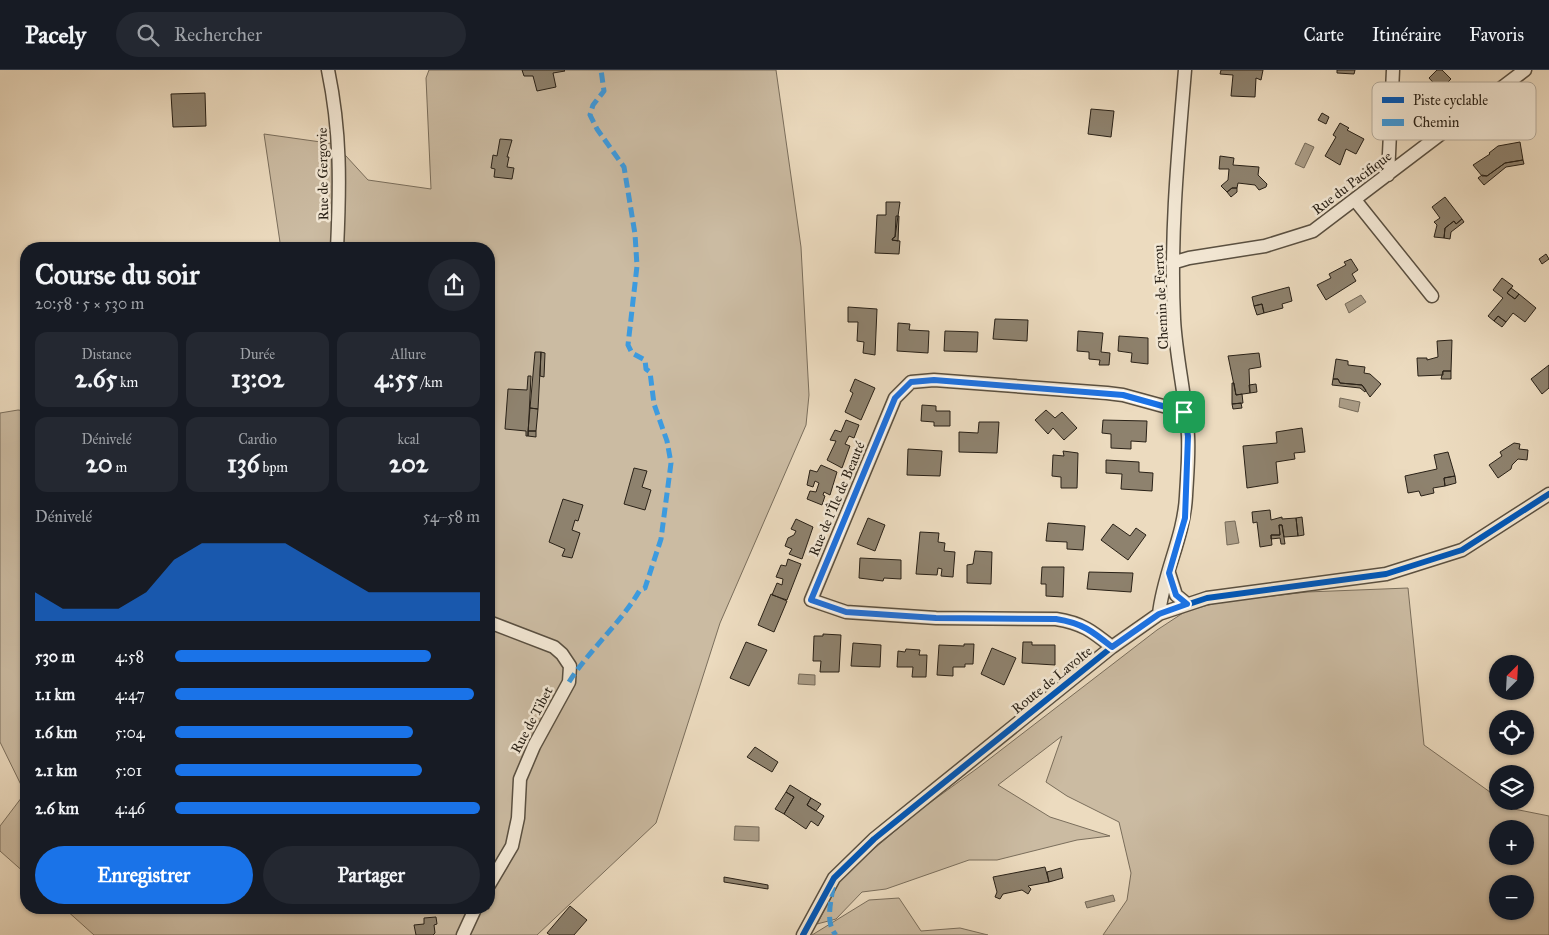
<!DOCTYPE html>
<html lang="fr">
<meta charset="utf-8">
<style>
body{margin:0;font-family:"IM FELL Great Primer",serif;background:#242831;color:#f1f3f6;height:100vh;display:flex;flex-direction:column;font-size:19px;white-space:nowrap}
*{box-sizing:border-box;margin:0}
p{font-size:16px;color:#9ea1a6}
.icon{flex:none;width:28px;height:28px;fill:none;stroke:currentColor;stroke-width:2;stroke-linecap:round;stroke-linejoin:round}
.map{position:relative;flex:1;overflow:hidden}
.details{position:absolute;left:20px;top:172px;width:475px;height:672px;display:flex;flex-direction:column;background:#171b24;border-radius:20px;box-shadow:0 1px 4px #0004}
.details>*{flex:none}
.needle{width:32px;rotate:24deg}
.fabs{position:absolute;left:1489px;top:585px;display:grid;gap:10px}
.fabs a{display:grid;place-items:center;width:45px;height:45px;border-radius:50%;background:#171b24;box-shadow:0 1px 4px #0004;font-size:25px}
.pin{position:absolute;display:grid;place-items:center;width:42px;height:42px;color:#fff;margin:-21px;border-radius:10px;box-shadow:0 2px 8px #0006}
.round{display:grid;place-items:center;flex:none;width:52px;height:52px;border-radius:26px;background:#242831}
.summary{display:flex;align-items:center;justify-content:space-between;height:85px;padding:0 15px}
h1{font-size:28px;font-weight:700;line-height:38px}
.stats{display:grid;grid-template-columns:repeat(3,1fr);gap:8px;height:85px;padding:5px 15px}
.stats div{display:grid;align-content:center;border-radius:12px;background:#242831;text-align:center}
.stats b{font-size:25px;font-weight:700}
.stats small{font-size:14px;font-weight:400}
.stats p{font-size:14px}
.chart{height:140px;padding:10px 15px}
.chart p{display:flex;justify-content:space-between}
.chart svg{width:100%;height:90px;margin-top:5px;fill:#1a73e8;opacity:.7}
.button{display:flex;gap:10px;margin-top:auto;padding:10px 15px}
.button a{flex:1;height:58px;border-radius:30px;background:#1a73e8;color:#fff;font-size:20px;font-weight:700;line-height:58px;text-align:center}
.button a+a{background:#242831;color:#f1f3f6}
ul{padding:0 15px;list-style:none;font-size:16px}
li{display:grid;grid-template-columns:80px 60px 1fr;align-items:center;height:38px}
li i{height:12px;border-radius:6px;background:#1a73e8}
header{display:flex;align-items:center;gap:30px;box-sizing:border-box;height:70px;padding:0 25px;background:#171b24;border-bottom:1px solid #363941}
header strong{font-size:24px}
nav{display:flex;gap:28px;margin-inline-start:auto;font-size:18px}
.search{width:350px;height:45px;background:#242831;display:flex;align-items:center;gap:12px;box-sizing:border-box;padding:0 18px;border-radius:28px;color:#9ea1a6;font-size:19px}
.map>svg:first-child{display:block}
</style>
<header>
<strong>Pacely</strong>
<div class="search"><svg class="icon" aria-label="search" viewBox="0 0 24 24"><circle cx="10" cy="10" r="6"/><path d="M15 15l6 6"/></svg>Rechercher</div>
<nav><a>Carte</a><a>Itinéraire</a><a>Favoris</a></nav>
</header>
<div class="map">
<svg width="1549" height="865" viewBox="0 0 1549 865">
<rect width="100%" height="100%" fill="#ecdbbf"/>
<filter id="stains"><feTurbulence type="fractalNoise" baseFrequency=".004" numOctaves="4"/><feColorMatrix values="0 0 0 0 .2 0 0 0 0 .09 0 0 0 0 .02 0 0 0 .5 -.17"/></filter>
<radialGradient id="worn" r=".72"><stop offset=".6" stop-color="#630" stop-opacity="0"/><stop offset="1" stop-color="#630" stop-opacity=".3"/></radialGradient>
<path fill="#cbbba2" stroke="#7a6e5c" fill-rule="evenodd" d="M429 0H776L801 177 809 325 806 355 720 553 656 753 537 865H94L65 839H489V179H281L264 64 335 74 368 110 431 119 426 8Z
M18 340 26 341V804L0 781V756L25 723 0 672V343Z
M1408 518 1424 675 1497 727 1498 731H1503L1514 739 1549 746V865H1103L1127 830 1131 803 1119 752 1067 726 1046 712 1062 666 998 715 1050 747 1110 766 1077 770 997 790H969L886 819 862 822 836 849 817 854 843 805 920 740 979 697 1157 560 1186 541 1220 532 1307 522ZM1498 759H1525V786H1498ZM1498 814H1525V841H1498Z
M899 828 921 861 960 858 988 865H812L869 830Z"/>
<path fill="#aa9c86" stroke="#766b5a" d="M1305 73 1314 77 1304 98 1295 94Z
M1361 225 1366 232 1349 243 1345 234Z
M1340 328 1360 332 1358 342 1339 337Z
M1235 451 1239 473 1227 475 1225 452Z
M799 604 815 605V615L798 614Z
M735 756 759 757V771L734 770Z
M1113 825 1115 831 1087 838 1085 832Z"/>
<path fill="#8e826e" stroke="#292117" d="M522 0H564L565 1 553 3 556 17 537 21 533 6H524Z
M1221 0H1263L1261 10 1256 8 1255 27 1231 26 1233 5 1220 4Z
M1337 0H1355L1354 4 1337 3Z
M1437 0H1442L1451 9 1440 20 1429 8Z
M205 23 206 56 173 57 171 24Z
M1091 39 1114 41 1111 67 1088 64Z
M1322 43 1329 47 1326 54 1318 50Z
M1340 53 1349 58 1347 60 1364 69 1356 84 1346 79 1340 95 1325 86 1336 67 1333 65Z
M500 69 512 70 507 87H509L507 97 514 98 512 109 494 107 495 99 491 98 493 85 497 86Z
M1520 72 1523 90 1505 93 1487 106H1482L1473 95 1490 84 1489 83 1498 76Z
M1220 86 1234 88 1233 95 1259 97 1258 105 1267 114 1266 117 1259 120 1255 115 1238 113 1237 118H1232L1227 122 1221 116 1228 110 1229 99H1219Z
M1523 90 1524 94 1506 97 1484 115 1478 108 1482 105 1487 106 1505 93Z
M1232 118H1237V122L1231 127 1227 122Z
M1445 127 1462 149 1456 154 1454 151 1445 158 1444 168 1434 167 1437 155 1434 152 1440 148 1432 137Z
M886 132H900L895 167 893 168 892 170 900 171 899 184 875 183 877 145H886Z
M896 146H899L898 171 892 170 893 168 895 167Z
M1462 149 1464 152 1451 162 1450 169 1444 168 1445 158 1454 151 1456 154Z
M1546 184 1549 189 1542 194 1539 189Z
M1351 189 1358 200 1352 204 1356 211 1326 230 1317 215 1331 208 1329 204 1346 195 1344 192Z
M1502 208 1513 216 1507 223 1515 229 1519 224 1536 238 1525 252 1513 243 1506 252 1498 246 1494 251 1488 246 1503 228 1493 220Z
M1289 217 1292 231 1282 234 1283 238 1264 243 1262 234 1254 236 1252 227Z
M1511 218 1519 224 1515 229 1507 223Z
M1262 234 1264 243 1257 245 1254 236Z
M848 237 877 239 875 285 863 283 864 272 857 271 858 252H848Z
M1498 246 1506 252 1502 257 1494 251Z
M995 249 1028 250 1027 271 993 269Z
M898 253 910 254 909 260 929 261 928 283 897 281Z
M945 261 978 262 977 282 944 281Z
M1078 261 1103 263 1101 282 1110 283 1109 295H1099L1100 290 1089 289V282L1077 281Z
M1119 266 1148 268V294L1131 292 1132 283 1118 281Z
M1452 270 1451 301H1443V305L1418 306 1417 288H1427V290L1438 287 1437 271Z
M535 282H541L538 339 530 338Z
M541 282 545 283 544 307 540 306Z
M1259 283 1261 297 1249 299 1250 323 1236 325 1228 286Z
M1336 289 1348 291V295L1365 297 1364 303 1370 304 1381 314 1370 327 1362 315 1340 313 1338 309H1333Z
M1549 295V318L1542 324 1531 309Z
M1443 301H1451V309H1441Z
M528 306H531L528 366H526V361L505 359 508 319 527 320Z
M855 309 875 318 861 350 845 342 853 323 850 321Z
M1333 309H1338L1340 313 1362 315 1366 320 1365 322 1360 318 1332 315Z
M1232 313H1234L1236 325 1242 324 1243 333 1232 334Z
M1256 314 1257 322 1250 323 1249 315Z
M1241 333 1242 338 1233 339 1232 334Z
M922 335 936 336V341H950V356H934V352L921 351Z
M530 338 538 339 536 361H528Z
M1046 340 1055 348 1062 342 1077 358 1064 370 1053 358 1048 364 1035 350Z
M846 350 859 355 854 368 849 366 845 374 850 376 842 398 827 390 836 371 830 370 835 360 841 362Z
M1103 350 1147 351 1146 372 1131 371V379L1111 378V364L1102 363Z
M979 352H999L997 383 959 382V362L978 363Z
M1302 358 1305 382 1294 383 1295 389 1276 392 1278 413 1247 418 1243 376 1277 373 1276 362Z
M528 361H536V367L528 366Z
M1514 373 1520 374 1519 379 1528 380 1527 390 1518 389 1512 395 1511 399 1498 408 1489 395 1502 386 1500 382Z
M908 379 942 381 940 406 907 405Z
M1063 381 1078 383 1077 418H1061V407L1052 406 1053 385 1064 386Z
M1448 382 1455 406 1444 408 1445 416 1433 418 1434 423 1421 426 1419 421 1408 423 1405 406 1437 399 1434 385Z
M1106 390 1139 392V402L1153 403 1152 421 1121 419 1122 404 1106 403Z
M821 395 837 402 830 425 824 422 823 425 825 426 822 435 807 429 810 421 816 422 819 413 815 411 813 417 807 415 810 400 817 402Z
M634 398 647 401 642 417 651 420 645 440 624 434Z
M1455 406 1456 413 1445 416 1444 408Z
M563 429 583 435 578 451 575 450 572 460 580 463 572 488 562 486 565 479 549 472Z
M1270 440 1271 450 1282 447V449L1296 448 1298 466 1284 467 1282 455H1279L1280 465H1271L1272 475 1260 477 1257 452 1253 453 1252 442Z
M1302 447 1304 465 1298 466 1296 448Z
M868 448 885 455 875 481 857 474Z
M796 449 813 457 802 489 789 484 792 479 785 476 788 468 794 465 796 461 791 459Z
M1048 453 1085 456 1083 480 1067 479V472L1046 471Z
M1113 454 1130 466 1136 458 1146 465 1128 490 1101 470Z
M1279 455H1282L1285 474H1281L1280 468 1271 469V465H1280Z
M920 462 939 463 938 472 945 473 944 481 955 482 953 507 941 506 942 499 938 498 937 505 916 504Z
M975 481 992 482 991 514 967 513V495L973 494Z
M860 488 901 490V509L884 508 883 511 859 508Z
M788 489 801 494 787 530 772 525 777 513 782 515 783 509 776 507 781 495 786 496Z
M1042 497H1064L1063 527 1046 526V514H1041Z
M1089 502 1133 503 1131 522 1087 519Z
M771 524 787 531 774 562 758 555Z
M823 564 841 565 839 602H820L821 591H813L814 566H823Z
M746 572 767 580 749 616 730 608Z
M1023 572H1032V575H1055V595L1022 593Z
M853 573 881 575 880 597 851 596Z
M964 574H974L973 594H965V597H953V606L937 605 939 575 964 576Z
M992 578 1016 588 1004 615 981 604Z
M906 579 920 580 919 585H927L926 607H912L913 597H897L898 581 905 582Z
M755 677 778 692 772 702 747 687Z
M790 715 811 728 807 735 824 746 818 756 811 751 806 759 784 744 794 727 786 722Z
M786 722 794 727 784 744 775 739Z
M811 728 821 734 816 741 807 735Z
M1045 797 1049 812 1028 816 1031 819 1028 824 1022 820 1003 824 1000 829 995 827 997 822 993 807Z
M1061 798 1063 808 1049 812 1047 802Z
M724 807 768 815V819L724 812Z
M570 836 587 850 574 865H550L547 863Z
M436 847 437 854 434 855 435 863 433 865H416L414 855 424 854V848Z"/>
<g fill="none" stroke-linecap="round" stroke-linejoin="round">
<defs>
<path id="street" d="M328 0C341 62 340 115 337 179
M1388 105 1393 0
M1355 130 1432 226
M1172 193 1189 188 1265 176 1313 161 1525 0
M1169 503 1176 525 1187 534
M1159 544C1163 504 1184 467 1186 426 1187 407 1189 386 1188 366 1186 327 1176 288 1174 249 1170 166 1178 83 1185 0
M489 552 554 577 562 584 570 596 569 612 534 676 520 709 518 748 512 776 489 815
M1112 577C1092 561 1082 553 1056 549L936 548 846 542 811 530 895 328 911 312 934 310 1107 323 1123 325 1185 342
M463 865 475 839
M803 865 834 808 874 769 1112 577 1159 544 1207 528 1386 504 1462 480 1549 424"/>
</defs>
<use href="#street" stroke="#5a5041" stroke-width="15"/>
<use href="#street" stroke="#f3e8d5" stroke-width="12"/>
<path stroke="#3d9bdf" stroke-width="5" stroke-dasharray="10 5" stroke-linecap="butt" d="M569 612C590 579 620 554 640 520L645 518 661 469 671 393 667 371 654 334 650 302 646 299 645 290 632 283 628 275 637 196 635 164 624 97 597 59 590 45 593 35 604 21 601 0
M833 817C831 832 825 853 836 865"/>
<defs>
<path id="cycleway" d="M1112 577C1092 561 1082 553 1056 549L936 548 846 542 811 530 895 328 911 312 934 310 1107 323 1123 325 1185 342
M803 865 834 808 874 769 1112 577 1159 544 1207 528 1386 504 1462 480 1549 424"/>
</defs>
<use href="#cycleway" stroke="#f3e8d5" stroke-width="9"/>
<use href="#cycleway" stroke="#0057b8" stroke-width="6"/>
</g>
<g fill="none" stroke-linecap="round" stroke-linejoin="round">
<defs>
<path id="route" d="M934 310 1123 325 1184 342 1188 366 1185 448 1169 503 1176 525 1187 534 1159 544 1112 577C1092 561 1082 553 1056 549L936 548 846 542 811 530 895 328 911 312Z"/>
</defs>
<use href="#route" stroke="#fff" stroke-width="10"/>
<use href="#route" stroke="#1a73e8" stroke-width="6"/>
</g>
<g text-anchor="middle" dominant-baseline="central" stroke-width="5" stroke-linejoin="round" paint-order="stroke">
<g font-size="14" fill="#292117" stroke="#f3e8d5">
<text transform="translate(323 104) rotate(-91)">Rue de Gergovie</text>
<text transform="translate(1352 113) rotate(-37)">Rue du Pacifique</text>
<text transform="translate(1161 227) rotate(-93)">Chemin de Ferrou</text>
<text transform="translate(837 429) rotate(-67)">Rue de l'Île de Beauté</text>
<text transform="translate(1052 610) rotate(-39)">Route de Lavolte</text>
<text transform="translate(532 650) rotate(-62)">Rue de Tibet</text>
</g>
</g>
<rect x="1372" y="12" width="164" height="58" rx="8" fill="#f3e8d5" stroke="#b6ac9c" stroke-width="1"/>
<rect x="1382" y="27" width="22" height="6" fill="#0057b8"/>
<rect x="1382" y="49" width="22" height="7" fill="#3d9bdf"/>
<g font-size="14" fill="#292117">
<text x="1413" y="35">Piste cyclable</text>
<text x="1413" y="57">Chemin</text>
</g>
<rect width="100%" height="100%" filter="url(#stains)"/>
<rect width="100%" height="100%" fill="url(#worn)"/>
</svg>
<div class="fabs">
<a><svg class="needle" viewBox="-14 -14 28 28"><path d="M0-13l5 13h-10z" fill="#e53935"/><path d="M0 13l5-13h-10z" fill="#9ea1a6"/></svg></a>
<a><svg class="icon" aria-label="locate" viewBox="0 0 24 24"><circle cx="12" cy="12" r="6"/><path d="M12 2v4M12 18v4M2 12h4M18 12h4"/></svg></a>
<a><svg class="icon" aria-label="layers" viewBox="0 0 24 24"><path d="M12 4l9 5-9 5-9-5zM3 14l9 5 9-5"/></svg></a>
<a>+</a>
<a>−</a>
</div>
<div class="pin" style="left:1184px;top:342px;background:#1e9e55"><svg class="icon" aria-label="arrive" viewBox="0 0 24 24"><path d="M6 21V4h12l-3 4 3 4H6"/></svg></div>
<section class="details">
<div class="summary"><div><h1>Course du soir</h1><p>20:58 · 5 × 530 m</p></div><a class="round"><svg class="icon" aria-label="share" viewBox="0 0 24 24"><path d="M12 15V3M7 8l5-5 5 5M5 13v7h14v-7"/></svg></a></div>
<div class="stats">
<div><p>Distance</p><b>2.65<small> km</small></b></div>
<div><p>Durée</p><b>13:02</b></div>
<div><p>Allure</p><b>4:55<small> /km</small></b></div>
</div>
<div class="stats">
<div><p>Dénivelé</p><b>20<small> m</small></b></div>
<div><p>Cardio</p><b>136<small> bpm</small></b></div>
<div><p>kcal</p><b>202</b></div>
</div>
<div class="chart"><p><span>Dénivelé</span>54–58 m</p>
<svg viewBox="0 0 160 44" preserveAspectRatio="none"><path d="M0 44V30L10 38L20 38L30 38L40 30L50 14L60 6L70 6L80 6L90 6L100 14L110 22L120 30L130 30L140 30L150 30L160 30V44z"/></svg>
</div>
<ul>
<li><b>530 m</b>4:58<i style="width:84%"></i></li>
<li><b>1.1 km</b>4:47<i style="width:98%"></i></li>
<li><b>1.6 km</b>5:04<i style="width:78%"></i></li>
<li><b>2.1 km</b>5:01<i style="width:81%"></i></li>
<li><b>2.6 km</b>4:46<i style="width:100%"></i></li>
</ul>
<div class="button"><a>Enregistrer</a><a>Partager</a></div>
</section>
</div>
